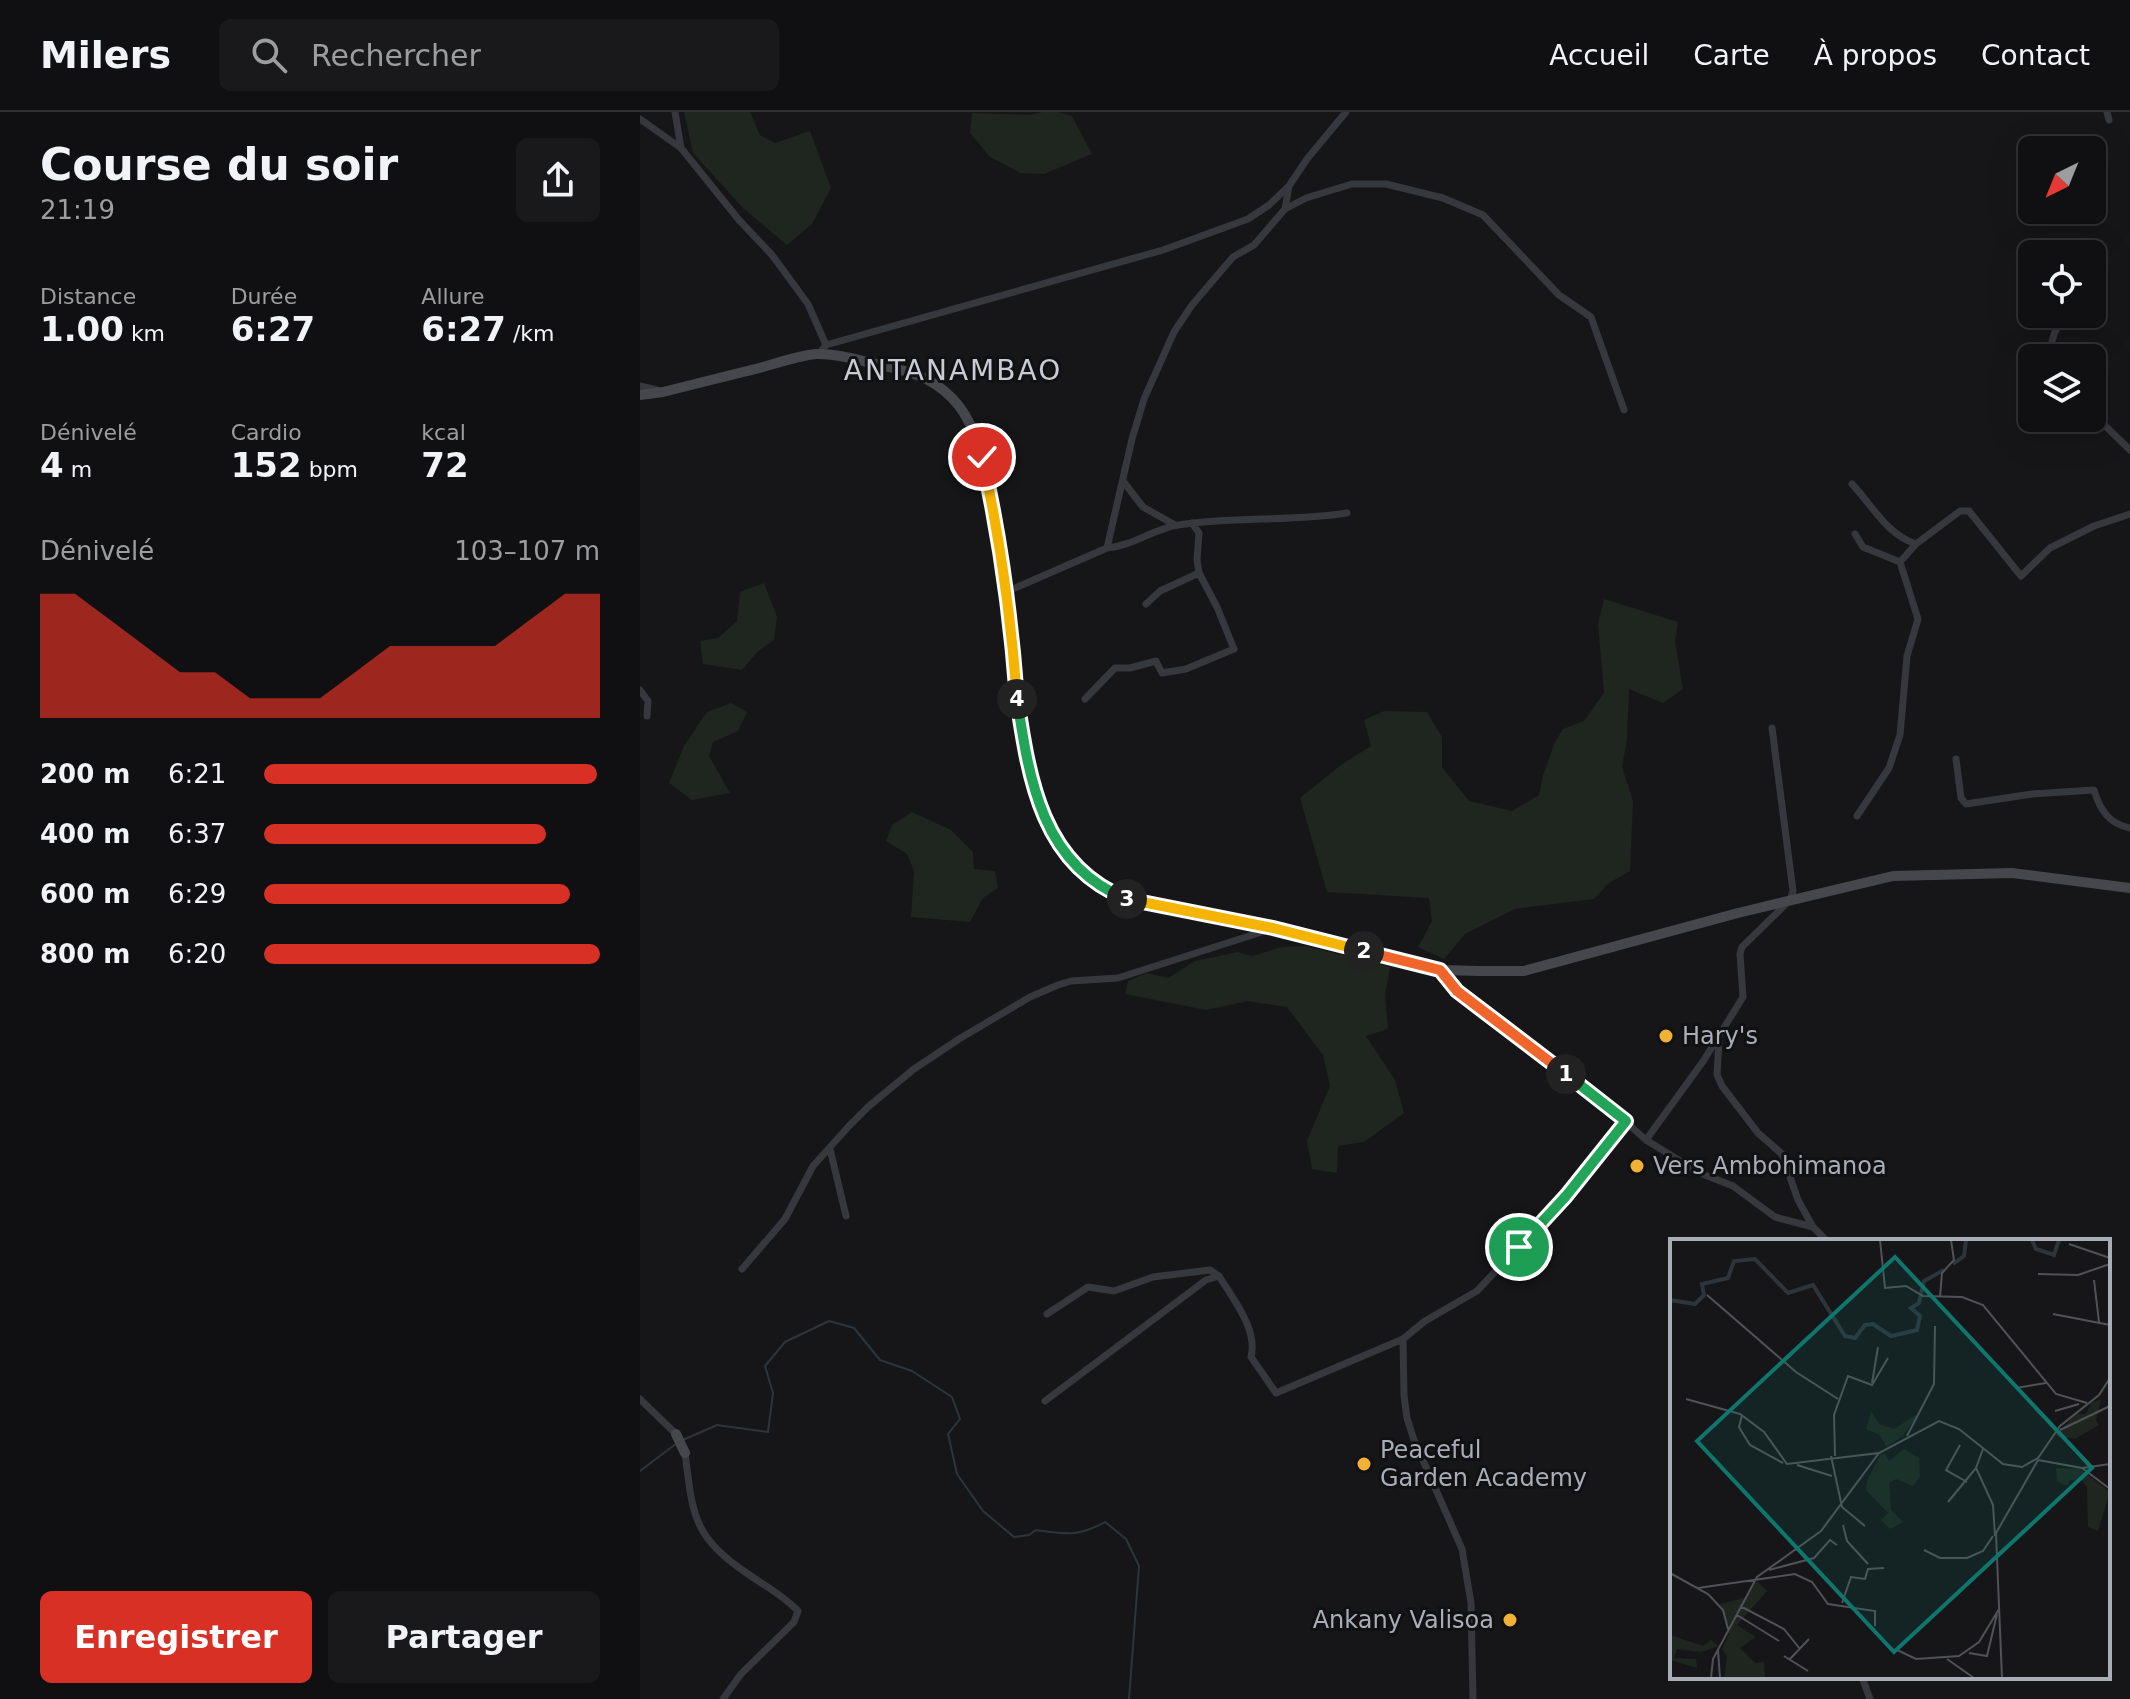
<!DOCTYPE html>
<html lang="fr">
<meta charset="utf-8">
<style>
body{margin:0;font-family:"DejaVu Sans",sans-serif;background:#19191b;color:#f1f3f6;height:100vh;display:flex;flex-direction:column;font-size:30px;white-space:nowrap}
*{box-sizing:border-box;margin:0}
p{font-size:26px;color:#9c9d9f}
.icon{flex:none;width:44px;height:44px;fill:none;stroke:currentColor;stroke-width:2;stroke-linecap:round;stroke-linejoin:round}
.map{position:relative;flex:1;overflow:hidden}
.drawer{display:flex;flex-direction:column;background:#101012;width:640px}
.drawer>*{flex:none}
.needle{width:52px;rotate:223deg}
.fabs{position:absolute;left:1378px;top:24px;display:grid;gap:16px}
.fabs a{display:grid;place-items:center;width:88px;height:88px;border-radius:12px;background:#101012;box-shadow:0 8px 32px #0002,0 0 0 2px #303032;font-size:40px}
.pin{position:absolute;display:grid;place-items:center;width:68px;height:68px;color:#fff;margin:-34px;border:4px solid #fff;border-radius:50%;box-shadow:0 2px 8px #0007}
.km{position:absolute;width:40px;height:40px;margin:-20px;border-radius:50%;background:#222;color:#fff;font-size:22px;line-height:40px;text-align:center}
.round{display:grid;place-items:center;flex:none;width:84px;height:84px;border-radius:12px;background:#19191b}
.headline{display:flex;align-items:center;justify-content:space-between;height:136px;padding:0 40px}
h1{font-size:44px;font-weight:600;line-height:60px}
.stats{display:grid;grid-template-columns:repeat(3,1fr);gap:12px;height:136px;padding:8px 40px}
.stats div{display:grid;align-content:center}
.stats b{font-size:34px;font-weight:600}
.stats small{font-size:22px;font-weight:400}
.stats p{font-size:22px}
.chart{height:224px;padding:16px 40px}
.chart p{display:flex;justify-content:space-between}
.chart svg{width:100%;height:144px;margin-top:8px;fill:#d93025;opacity:.7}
.primary-button{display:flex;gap:16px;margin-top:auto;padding:16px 40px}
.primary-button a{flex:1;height:92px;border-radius:12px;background:#d93025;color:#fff;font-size:32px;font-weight:600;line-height:92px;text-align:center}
.primary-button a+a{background:#19191b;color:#f1f3f6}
ul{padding:0 40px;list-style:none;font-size:26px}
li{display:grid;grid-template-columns:128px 96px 1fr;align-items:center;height:60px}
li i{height:20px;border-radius:10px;background:#d93025}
header{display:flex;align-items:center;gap:48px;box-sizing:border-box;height:112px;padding:0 40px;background:#101012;border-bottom:2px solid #303032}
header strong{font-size:38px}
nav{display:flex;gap:44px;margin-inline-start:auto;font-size:28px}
.search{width:560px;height:72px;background:#19191b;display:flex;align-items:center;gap:20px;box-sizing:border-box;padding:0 28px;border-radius:12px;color:#9c9d9f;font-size:30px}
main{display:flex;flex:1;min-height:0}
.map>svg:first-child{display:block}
</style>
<header>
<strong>Milers</strong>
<div class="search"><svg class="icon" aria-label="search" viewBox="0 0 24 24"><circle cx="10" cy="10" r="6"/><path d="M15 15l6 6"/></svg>Rechercher</div>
<nav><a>Accueil</a><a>Carte</a><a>À propos</a><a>Contact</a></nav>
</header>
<main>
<section class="drawer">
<div class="headline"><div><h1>Course du soir</h1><p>21:19</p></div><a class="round"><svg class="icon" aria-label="share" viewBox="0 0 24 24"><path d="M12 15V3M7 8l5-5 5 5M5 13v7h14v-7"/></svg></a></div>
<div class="stats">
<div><p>Distance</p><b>1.00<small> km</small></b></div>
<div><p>Durée</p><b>6:27</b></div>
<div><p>Allure</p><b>6:27<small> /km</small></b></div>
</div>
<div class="stats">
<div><p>Dénivelé</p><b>4<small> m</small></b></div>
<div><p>Cardio</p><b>152<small> bpm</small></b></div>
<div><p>kcal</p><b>72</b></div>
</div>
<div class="chart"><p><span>Dénivelé</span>103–107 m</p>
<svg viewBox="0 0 160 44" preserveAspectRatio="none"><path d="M0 44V6L10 6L20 14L30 22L40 30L50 30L60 38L70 38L80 38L90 30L100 22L110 22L120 22L130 22L140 14L150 6L160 6V44z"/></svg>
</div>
<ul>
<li><b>200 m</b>6:21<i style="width:99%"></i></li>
<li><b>400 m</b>6:37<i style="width:84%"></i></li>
<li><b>600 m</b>6:29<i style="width:91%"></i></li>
<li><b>800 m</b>6:20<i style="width:100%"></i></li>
</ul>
<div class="primary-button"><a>Enregistrer</a><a>Partager</a></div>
</section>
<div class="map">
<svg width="1490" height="1587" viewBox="0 0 1490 1587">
<rect width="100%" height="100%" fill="#161618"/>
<path fill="#1e261f" d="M44 0H110L120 23 135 31 170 19 191 76 172 112 147 133 103 96 53 41Z
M402 0H418L432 4 452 42 404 62 381 61 350 45 330 21 332 1 390 3Z
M124 471 137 505 134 528 118 539 102 558 63 552 60 529 78 526 97 509 100 480Z
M964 487 1038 510 1035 529 1043 577 1023 591 989 577 987 628 982 655 993 689 990 759 969 771 954 787 875 797 825 822 804 847 778 835 792 809 789 786 687 780 660 686 701 653 731 634 724 608 744 599 787 600 802 625V655L829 689 872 699 899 683 903 663 915 630 923 617 944 609 964 581 958 512Z
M91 591 107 600 98 619 73 630 69 644 90 681 52 688 29 671 44 634 67 600Z
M272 700 311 718 333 740 334 757 355 759 358 776 343 786 330 810 271 805 274 759 267 742 246 729 252 713Z
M665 834 750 855 745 884 748 917 726 924 755 968 764 1001 724 1030 698 1034 697 1061 672 1057 667 1029 690 974 683 943 647 895 608 889 566 898 485 882 488 869 507 861 528 866 555 849 598 840 612 844 642 835Z"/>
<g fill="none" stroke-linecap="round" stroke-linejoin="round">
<path stroke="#2c353c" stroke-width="2" d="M43 1328 77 1313 128 1320 133 1281 125 1254 145 1230 189 1209 214 1216 240 1248 272 1259 312 1285 320 1307 308 1322 317 1362 343 1399 374 1425 389 1423 396 1418C427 1422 438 1425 465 1410L486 1427 499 1454 489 1587
M0 1359 37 1331"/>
<path stroke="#37383d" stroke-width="7" d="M35 0 41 36 99 108 132 143 168 192 186 233
M1467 0 1469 8
M0 7 41 36
M645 97 666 86 712 72H746L803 86 843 103 919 183 951 205 984 298
M1452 184 1464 174
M179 242 186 233 523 138 608 107 629 93 649 74 667 47 706 0
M1413 246C1408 229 1416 213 1429 202
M0 274 17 278
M1452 301 1490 338
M483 369 503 395 535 413
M1212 372C1233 394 1246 422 1276 432L1320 399H1329L1381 464 1410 436 1454 414 1490 402
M1215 422 1223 435 1260 450 1276 432
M467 436C493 434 513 417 538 413 594 404 651 410 707 401
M366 480 467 436 492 327 504 287 534 220 552 193 593 145 614 133 645 97 649 74
M506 492 520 479 559 461
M0 578 8 589 7 604
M445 587 475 556H490L516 549 522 561 546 557 594 537 577 495 559 461 557 448 559 421 552 411
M1316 647 1321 686 1326 692 1392 682 1454 678C1460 698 1469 712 1490 716
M1217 704 1249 656 1260 623 1267 544 1278 507 1260 450
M800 858 817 879 959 986 1006 1028 1060 1061 1093 1074 1135 1105 1173 1115 1187 1129
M1079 929 1077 963 1082 974 1118 1021 1142 1042 1158 1088 1173 1115
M1006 1028 1064 948 1103 885 1100 842 1102 835 1150 788 1153 779 1132 616
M190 1037 206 1104
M102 1157 145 1107 173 1054 209 1014 229 994 274 957 319 927 390 885 418 873 431 869 478 866 631 817
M407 1202 448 1175 474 1179 513 1165 570 1158 579 1164C593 1187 618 1217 611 1245L636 1281 763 1227 785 1209 837 1179 926 1084 986 1009
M763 1227 764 1283 767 1306 774 1328 822 1437 831 1491 833 1587
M0 1287 36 1322
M405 1289 566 1168 579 1164
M45 1341C53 1403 52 1424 108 1462 125 1474 144 1484 158 1499L154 1510 101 1562 83 1587
M1222 1565 1230 1587"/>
<path stroke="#45474d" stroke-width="10" d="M0 283 23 280C56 272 90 263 123 255 140 250 158 244 176 242 195 241 218 248 236 252 267 259 289 263 312 286 335 309 342 345 349 375 361 428 368 483 374 537 384 630 385 747 487 787L633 816 800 858 840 859H884L1098 801 1253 764 1372 761 1490 776
M36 1322 45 1341"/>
</g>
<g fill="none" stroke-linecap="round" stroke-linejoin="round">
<defs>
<path id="split-1" d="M879 1135 926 1084 986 1009 926 962"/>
<path id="split-2" d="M724 839 800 858 817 879 926 962"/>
<path id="split-3" d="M487 787 633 816 724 839"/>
<path id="split-4" d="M377 587C389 667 402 754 487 787"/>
<path id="split-5" d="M342 345C360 425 371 505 377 587"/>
</defs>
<use href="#split-1" stroke="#fff" stroke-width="16"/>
<use href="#split-2" stroke="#fff" stroke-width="16"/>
<use href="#split-3" stroke="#fff" stroke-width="16"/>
<use href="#split-4" stroke="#fff" stroke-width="16"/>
<use href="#split-5" stroke="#fff" stroke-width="16"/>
<use href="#split-1" stroke="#22a559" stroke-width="10"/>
<use href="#split-2" stroke="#f0652b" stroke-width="10"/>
<use href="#split-3" stroke="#f5b400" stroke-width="10"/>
<use href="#split-4" stroke="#22a559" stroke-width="10"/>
<use href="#split-5" stroke="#f5b400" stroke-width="10"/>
</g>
<g fill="#f2b134" stroke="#111113" stroke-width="3">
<circle cx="1026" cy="924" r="8"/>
<circle cx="997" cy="1054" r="8"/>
<circle cx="724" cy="1352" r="8"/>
<circle cx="870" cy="1508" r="8"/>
</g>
<g text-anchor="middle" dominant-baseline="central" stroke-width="6" stroke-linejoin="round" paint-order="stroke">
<g font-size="24" fill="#a8adb8" stroke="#111113" text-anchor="start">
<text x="1042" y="924">Hary's</text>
<text x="1013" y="1054">Vers Ambohimanoa</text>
<text x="740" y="1338">Peaceful<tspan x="740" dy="28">Garden Academy</tspan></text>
<text x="854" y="1508" text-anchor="end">Ankany Valisoa</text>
</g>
<g font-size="28" letter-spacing="2" fill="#c9ccd4" stroke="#111113">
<text x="313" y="258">ANTANAMBAO</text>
</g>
</g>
<g transform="translate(1030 1127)">
<rect width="440" height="440" fill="#161618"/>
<path d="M431 160 426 181 429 186 405 200 385 197 406 175H416L421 164ZM201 172 209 185 224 190 249 174 233 197 216 208 210 196 196 190ZM234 210 249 219 250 238 243 247 226 240 219 244 221 271 233 283 220 290 211 281 218 274 196 251 197 242 210 216 215 214 219 222ZM386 229 410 230 440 253 428 292 418 288 417 248 412 242 400 241 397 247 387 242ZM87 342 97 352 67 386 86 398 70 409 85 424 94 423 95 439H54L57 417 52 410 59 395 50 365 77 358ZM0 396 33 407 41 401 49 407 31 413 7 410 4 419 26 420 27 429 0 421Z" fill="#1e261f"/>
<path fill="none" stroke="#2c353c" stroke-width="4" d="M362 1 366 10 384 16 389 1M283 25 294 17 296 1M0 61 25 65 34 56 32 45 58 39 64 22 85 20 118 54 143 46 175 97 185 99 195 86 203 85 221 97 247 91 250 77 241 69 249 64 254 42 274 31"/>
<path fill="none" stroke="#505258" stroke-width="2" d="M210 1 215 49 236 47 253 57 292 58 313 66 386 155 417 164M399 5 440 19M368 35 408 36 440 25M424 41 429 83M37 56 126 133 168 160M270 58 272 34 284 21 281 1M383 75 440 86M202 144 208 108M346 149 376 144M16 160 70 175 94 193 117 225 209 214M385 172 409 165M72 176 69 188 80 206 113 224M390 191 440 167M237 197 264 145 265 87M290 206 276 231 297 243M313 210 306 229 323 266 325 297M161 217 172 268 195 287M165 217 164 176 178 137 202 146 218 119M368 221 412 229 440 250M127 226 162 237M412 229 440 225M278 263 306 229M173 286 177 302 198 325M254 311 270 319H297L313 312 323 297M99 331 144 319 160 301 167 306M0 334 38 355 53 371 58 390M28 349 125 335 142 343 158 365 205 372V387M172 364 181 338 195 340 198 330 214 329M70 367 114 390 130 410M67 376 109 402M225 410 246 420 289 417 309 403 329 370M48 411 50 439M299 414 317 417 327 375M114 417 138 432M277 420 304 439M119 421 139 400M41 439 43 420 87 338 151 292 209 214 269 182 289 190 333 225 352 228 368 219 390 187 429 156 440 139M332 439 326 294 368 221"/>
<path fill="#0f766e" fill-opacity="0.15" stroke="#0f766e" stroke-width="4" d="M225 18 422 229 224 413 27 202Z"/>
<rect width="440" height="440" fill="none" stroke="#a8adb8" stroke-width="4"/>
</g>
</svg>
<div class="fabs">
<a><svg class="needle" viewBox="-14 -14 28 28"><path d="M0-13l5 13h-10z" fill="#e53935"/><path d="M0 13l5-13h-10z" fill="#9c9d9f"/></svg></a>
<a><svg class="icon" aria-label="locate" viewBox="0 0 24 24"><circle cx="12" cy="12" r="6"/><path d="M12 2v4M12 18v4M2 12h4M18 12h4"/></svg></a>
<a><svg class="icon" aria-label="layers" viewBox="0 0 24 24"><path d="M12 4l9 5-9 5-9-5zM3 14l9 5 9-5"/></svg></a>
</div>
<div class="pin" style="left:879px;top:1135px;background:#1e9e55"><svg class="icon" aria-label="arrive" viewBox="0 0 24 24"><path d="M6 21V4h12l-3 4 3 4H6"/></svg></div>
<div class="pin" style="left:342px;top:345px;background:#d93025"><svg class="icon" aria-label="check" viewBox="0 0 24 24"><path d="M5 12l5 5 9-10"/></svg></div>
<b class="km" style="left:926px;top:962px">1</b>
<b class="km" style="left:724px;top:839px">2</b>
<b class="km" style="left:487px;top:787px">3</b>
<b class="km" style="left:377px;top:587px">4</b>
</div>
</main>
